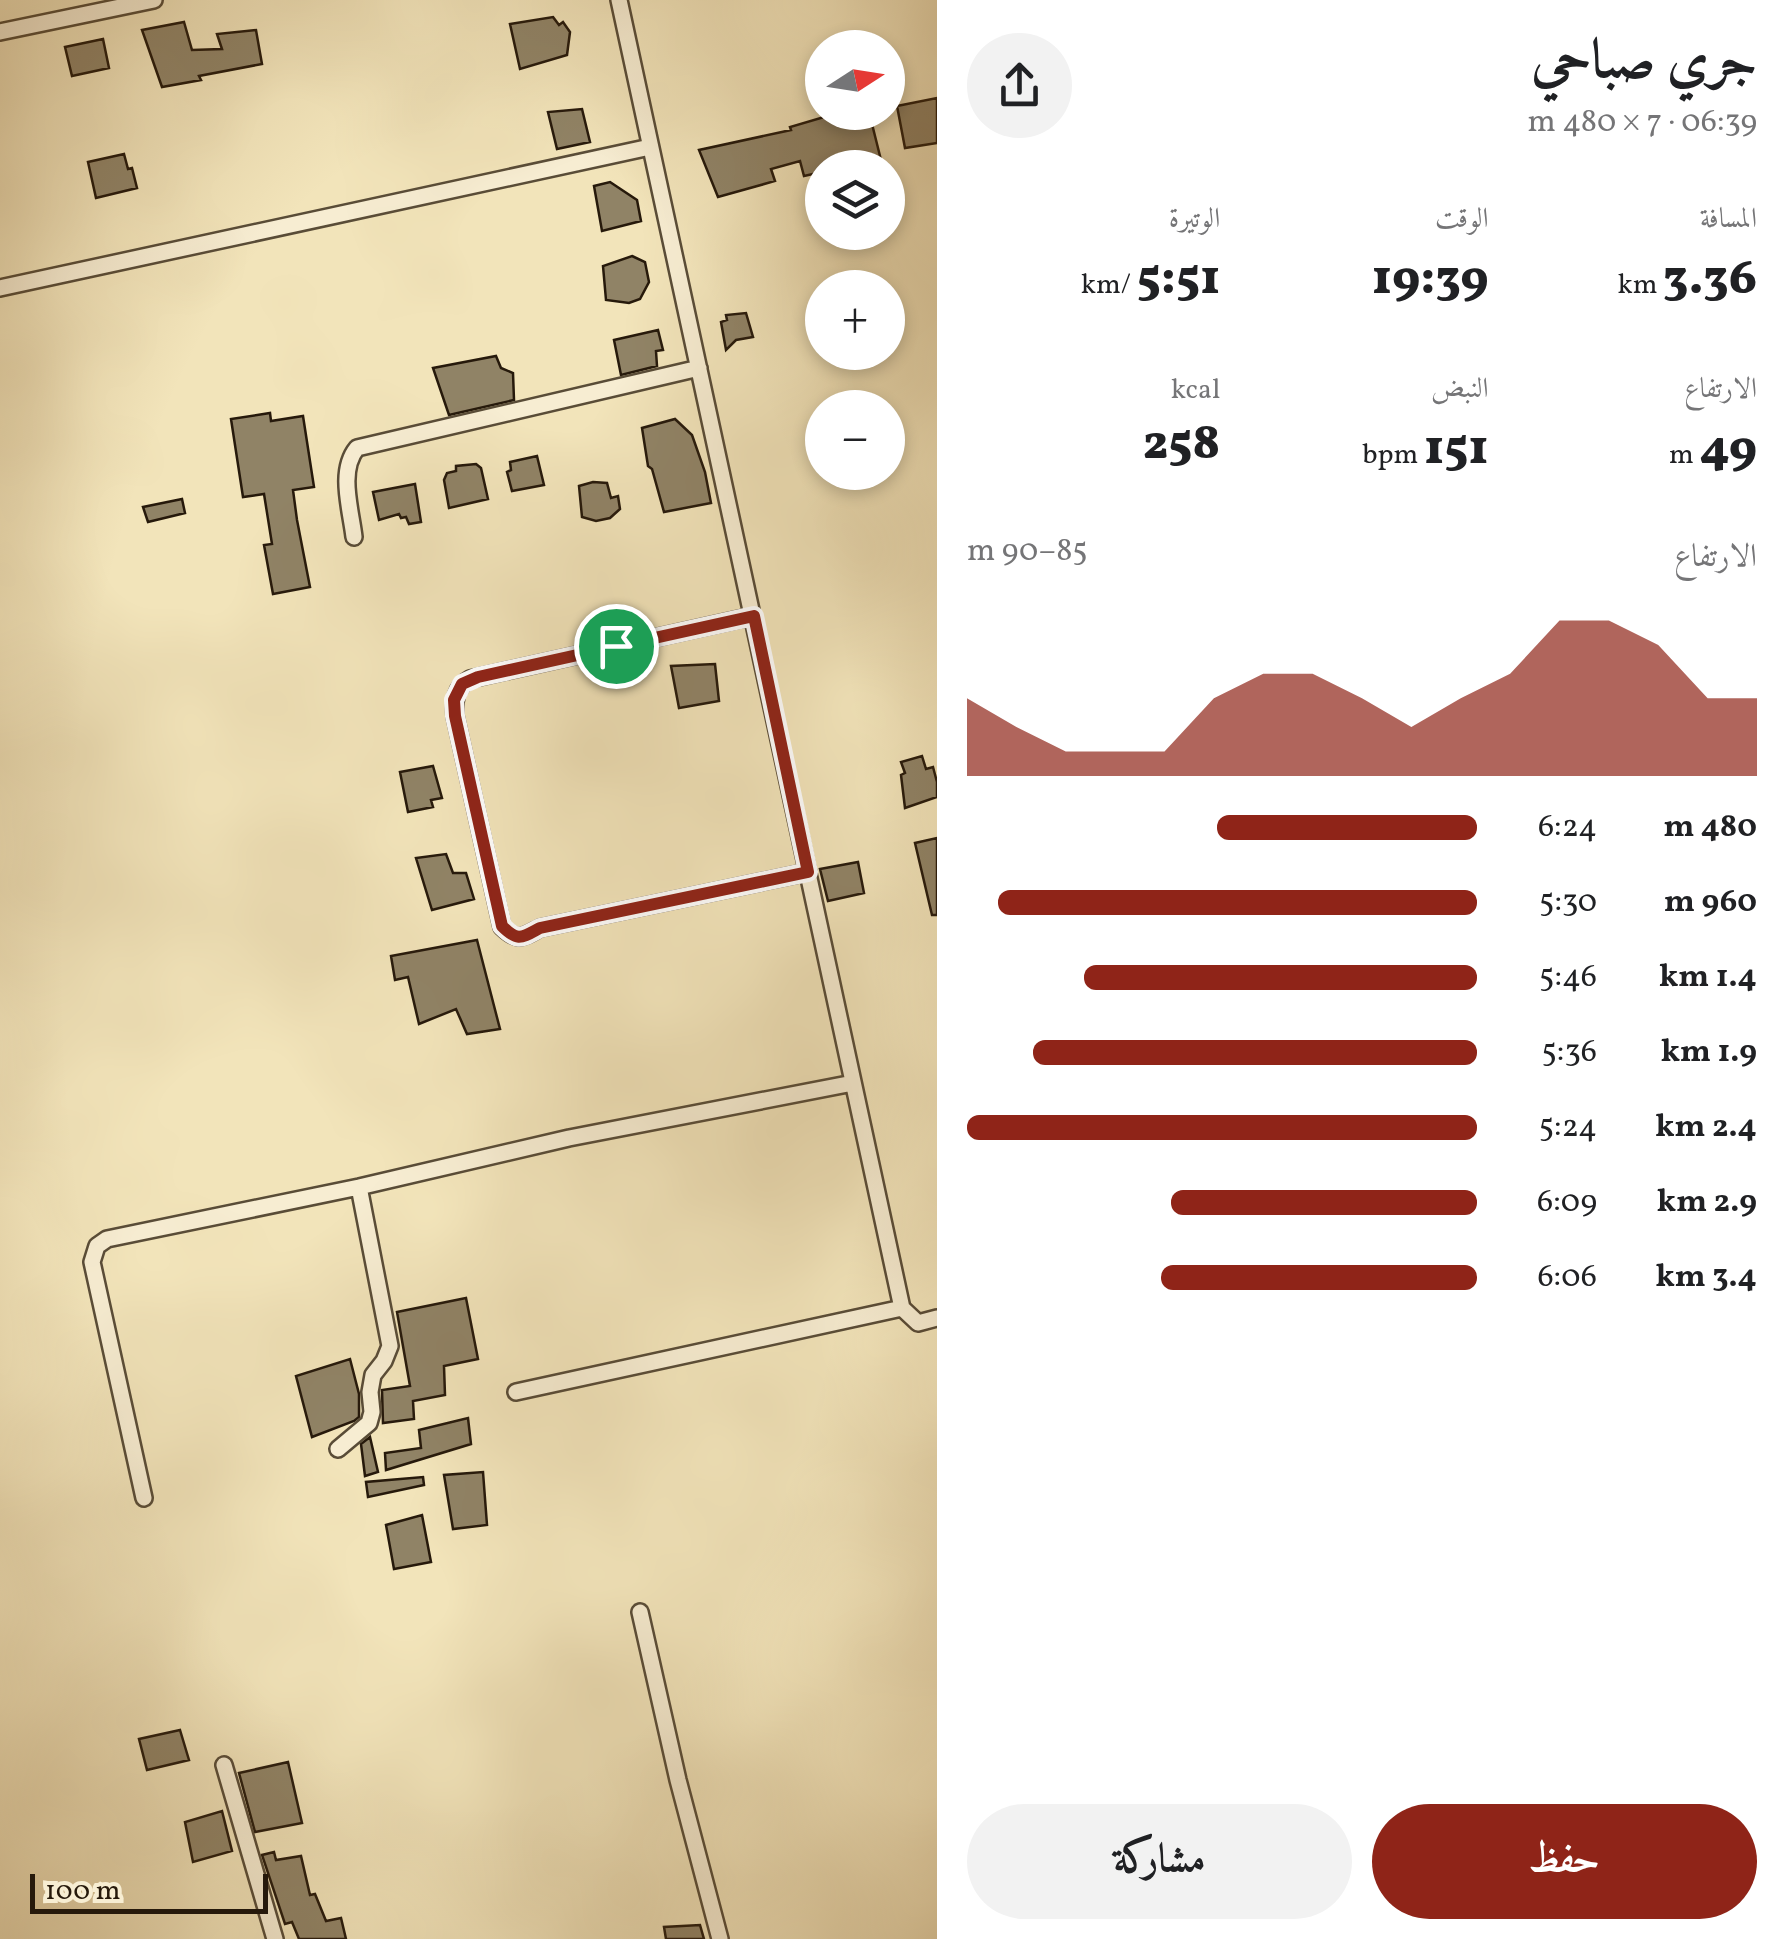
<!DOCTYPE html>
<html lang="ar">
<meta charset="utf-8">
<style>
body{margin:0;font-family:Vollkorn,Amiri,serif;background:#f2f2f2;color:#202124;direction:rtl;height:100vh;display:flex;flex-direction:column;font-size:38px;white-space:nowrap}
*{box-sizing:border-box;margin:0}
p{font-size:32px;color:#757577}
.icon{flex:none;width:55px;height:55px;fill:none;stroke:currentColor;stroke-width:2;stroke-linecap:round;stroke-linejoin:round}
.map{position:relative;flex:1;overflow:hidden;direction:ltr}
.panel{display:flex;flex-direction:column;background:#fff;width:850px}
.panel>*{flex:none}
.needle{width:65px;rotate:78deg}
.tools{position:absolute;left:805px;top:30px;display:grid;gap:20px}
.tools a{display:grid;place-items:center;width:100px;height:100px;border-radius:50%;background:#fff;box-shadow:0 5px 15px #0003;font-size:50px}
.scale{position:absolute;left:30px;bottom:25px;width:238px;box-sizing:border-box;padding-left:10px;border:5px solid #26190b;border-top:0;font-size:28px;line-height:35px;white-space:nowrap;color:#26190b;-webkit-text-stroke:8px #f7edd2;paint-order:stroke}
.pin{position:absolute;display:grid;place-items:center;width:85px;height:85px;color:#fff;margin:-42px;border:5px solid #fff;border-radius:50%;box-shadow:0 2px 10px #0007}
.round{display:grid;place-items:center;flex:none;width:105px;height:105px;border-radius:52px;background:#f2f2f2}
.headline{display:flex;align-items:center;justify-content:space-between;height:170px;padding:0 30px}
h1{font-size:55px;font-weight:800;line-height:75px}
.metrics{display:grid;grid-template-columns:repeat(3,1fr);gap:15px;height:170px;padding:10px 30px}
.metrics div{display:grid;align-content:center}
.metrics b{font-size:50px;font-weight:800}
.metrics small{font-size:28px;font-weight:400}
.metrics p{font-size:28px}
.chart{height:280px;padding:20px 30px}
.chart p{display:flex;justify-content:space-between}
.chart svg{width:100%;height:180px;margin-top:10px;fill:#8f2418;opacity:.7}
.button{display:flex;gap:20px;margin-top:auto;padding:20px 30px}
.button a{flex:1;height:115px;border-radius:60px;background:#8f2418;color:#fff;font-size:40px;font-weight:800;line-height:115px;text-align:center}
.button a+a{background:#f2f2f2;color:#202124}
ul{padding:0 30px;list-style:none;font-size:32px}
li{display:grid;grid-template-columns:160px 120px 1fr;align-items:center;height:75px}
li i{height:25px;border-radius:12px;background:#8f2418}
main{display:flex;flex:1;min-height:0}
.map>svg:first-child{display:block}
</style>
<main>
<section class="panel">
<div class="headline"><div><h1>جري صباحي</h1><p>06:39 · 7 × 480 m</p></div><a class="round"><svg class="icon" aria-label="share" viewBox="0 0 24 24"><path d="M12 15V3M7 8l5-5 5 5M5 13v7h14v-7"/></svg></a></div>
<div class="metrics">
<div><p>المسافة</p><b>3.36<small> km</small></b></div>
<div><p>الوقت</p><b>19:39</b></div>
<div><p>الوتيرة</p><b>5:51<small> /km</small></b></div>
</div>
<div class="metrics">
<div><p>الارتفاع</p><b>49<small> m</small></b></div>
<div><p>النبض</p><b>151<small> bpm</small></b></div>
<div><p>kcal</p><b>258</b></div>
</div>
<div class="chart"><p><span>الارتفاع</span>85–90 m</p>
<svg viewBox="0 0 160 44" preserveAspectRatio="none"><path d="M0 44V25L10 32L20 38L30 38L40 38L50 25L60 19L70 19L80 25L90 32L100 25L110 19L120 6L130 6L140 12L150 25L160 25V44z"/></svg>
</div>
<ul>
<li><b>480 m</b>6:24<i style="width:51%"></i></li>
<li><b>960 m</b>5:30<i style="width:94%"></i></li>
<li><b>1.4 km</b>5:46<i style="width:77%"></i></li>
<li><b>1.9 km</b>5:36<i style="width:87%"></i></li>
<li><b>2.4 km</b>5:24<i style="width:100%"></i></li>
<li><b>2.9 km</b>6:09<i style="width:60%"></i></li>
<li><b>3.4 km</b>6:06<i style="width:62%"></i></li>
</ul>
<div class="button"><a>حفظ</a><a>مشاركة</a></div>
</section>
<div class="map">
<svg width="937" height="1939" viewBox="0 0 937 1939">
<rect width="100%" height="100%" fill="#f2e4ba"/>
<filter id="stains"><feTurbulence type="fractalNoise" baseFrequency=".002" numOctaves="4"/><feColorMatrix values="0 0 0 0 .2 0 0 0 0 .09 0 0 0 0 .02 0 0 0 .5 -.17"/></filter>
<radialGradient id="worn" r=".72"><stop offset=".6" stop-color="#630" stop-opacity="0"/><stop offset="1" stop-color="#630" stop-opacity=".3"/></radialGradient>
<path fill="#908366" stroke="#26190b" stroke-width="2.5" d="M553 17 559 25 563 22 570 32 567 55 520 69 510 24Z
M184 22 192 50 222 49 217 34 256 30 262 64 199 76 201 80 162 87 142 30Z
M103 39 109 68 72 76 65 47Z
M937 98V143L905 148 897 106Z
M582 109 590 142 557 149 548 112Z
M841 112H869L881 160 845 168H822V172L804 176 800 161 771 169 775 181 718 197 699 150 791 130 790 127Z
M124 154 128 169 132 168 137 188 96 198 88 162Z
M610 182 637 200 641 221 602 231 594 186Z
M632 256 645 262 649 282 640 299 629 303 606 300 603 266Z
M746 313 753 337 736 340 726 350 721 322 727 320 726 315Z
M658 330 663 350 656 351 657 366 621 375 614 340Z
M496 356 501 368 513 373 514 400 449 415 433 368Z
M270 413 271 421 303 416 314 487 293 490 297 520 310 587 273 594 264 545 272 544 264 494 243 497 231 419Z
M675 419 692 435 705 472 711 503 664 512 652 469 648 466 642 428Z
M537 456 544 485 512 491 507 472 511 470 510 462Z
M476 464 481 468 488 499 449 508 444 480 447 473 456 471V466Z
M593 482 607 483 611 498 618 496 620 509 610 518 596 521 582 517 579 486Z
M415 484 421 522 409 524 406 517 401 518 399 514 379 520 373 492Z
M182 499 185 513 148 522 143 507Z
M715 664 719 701 679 708 671 666Z
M922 756 926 769 933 767 937 782V797L905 808 901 775 905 773 901 762Z
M433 766 442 798 431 800 433 807 408 812 400 772Z
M937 838V915H932L915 843Z
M446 854 453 873H466L474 899 432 910 416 858Z
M858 862 864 893 828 901 820 869Z
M477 940 500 1029 467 1034 456 1009 419 1024 408 977 395 980 391 956Z
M466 1298 478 1359 444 1366 445 1395 413 1401 414 1419 383 1423 382 1390 410 1386 397 1312Z
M350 1359 359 1394V1417L354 1421 312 1437 296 1376Z
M468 1418 471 1444 386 1470 385 1453 421 1448 419 1430Z
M370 1437 378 1472 365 1476 361 1444Z
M483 1472 487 1525 453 1529 444 1475Z
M423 1477 424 1485 368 1497 366 1482Z
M422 1515 431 1562 394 1569 386 1525Z
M180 1730 189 1760 147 1770 139 1739Z
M288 1762 302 1823 255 1832 239 1773Z
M222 1811 232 1851 193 1862 185 1822Z
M274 1852 276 1860 301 1856 310 1895 315 1894 326 1921 341 1918 346 1939H299L292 1922 285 1924 262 1855Z
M700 1925 704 1939H666L664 1927Z"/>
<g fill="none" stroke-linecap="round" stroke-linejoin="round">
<defs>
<path id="street" d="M619 0 902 1308 918 1323 937 1318
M0 32 154 0
M0 288 650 147
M354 537C351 510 338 471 357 448L699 368
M753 616 470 679C455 687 454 701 455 716L502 927C518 942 521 938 540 928L808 872
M516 1392 902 1308
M338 1449 369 1423 372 1412 370 1392 373 1375 384 1361 390 1346 359 1187
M144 1498 92 1262 97 1246 107 1239 359 1187 569 1138 853 1083
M640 1612 678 1780 720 1939
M224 1765 275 1939"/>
</defs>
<use href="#street" stroke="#594c37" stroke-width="20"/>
<use href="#street" stroke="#f7edd2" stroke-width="15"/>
</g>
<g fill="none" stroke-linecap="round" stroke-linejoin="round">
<defs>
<path id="route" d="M754 616 808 872 540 928C521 938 518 942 502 926L455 716 454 700 462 684 478 677Z"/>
</defs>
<use href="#route" stroke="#fff" stroke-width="20"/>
<use href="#route" stroke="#8f2418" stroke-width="12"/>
</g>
<rect width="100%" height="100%" filter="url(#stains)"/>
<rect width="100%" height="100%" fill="url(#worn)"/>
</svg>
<div class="tools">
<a><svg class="needle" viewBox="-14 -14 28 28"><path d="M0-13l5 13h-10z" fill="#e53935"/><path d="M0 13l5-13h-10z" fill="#757577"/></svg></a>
<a><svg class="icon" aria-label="layers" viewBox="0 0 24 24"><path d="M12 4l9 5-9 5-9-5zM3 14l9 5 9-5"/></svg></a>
<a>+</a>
<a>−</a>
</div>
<div class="scale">100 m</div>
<div class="pin" style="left:616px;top:646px;background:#1e9e55"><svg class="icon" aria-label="arrive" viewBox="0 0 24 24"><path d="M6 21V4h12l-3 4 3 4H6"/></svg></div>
</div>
</main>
